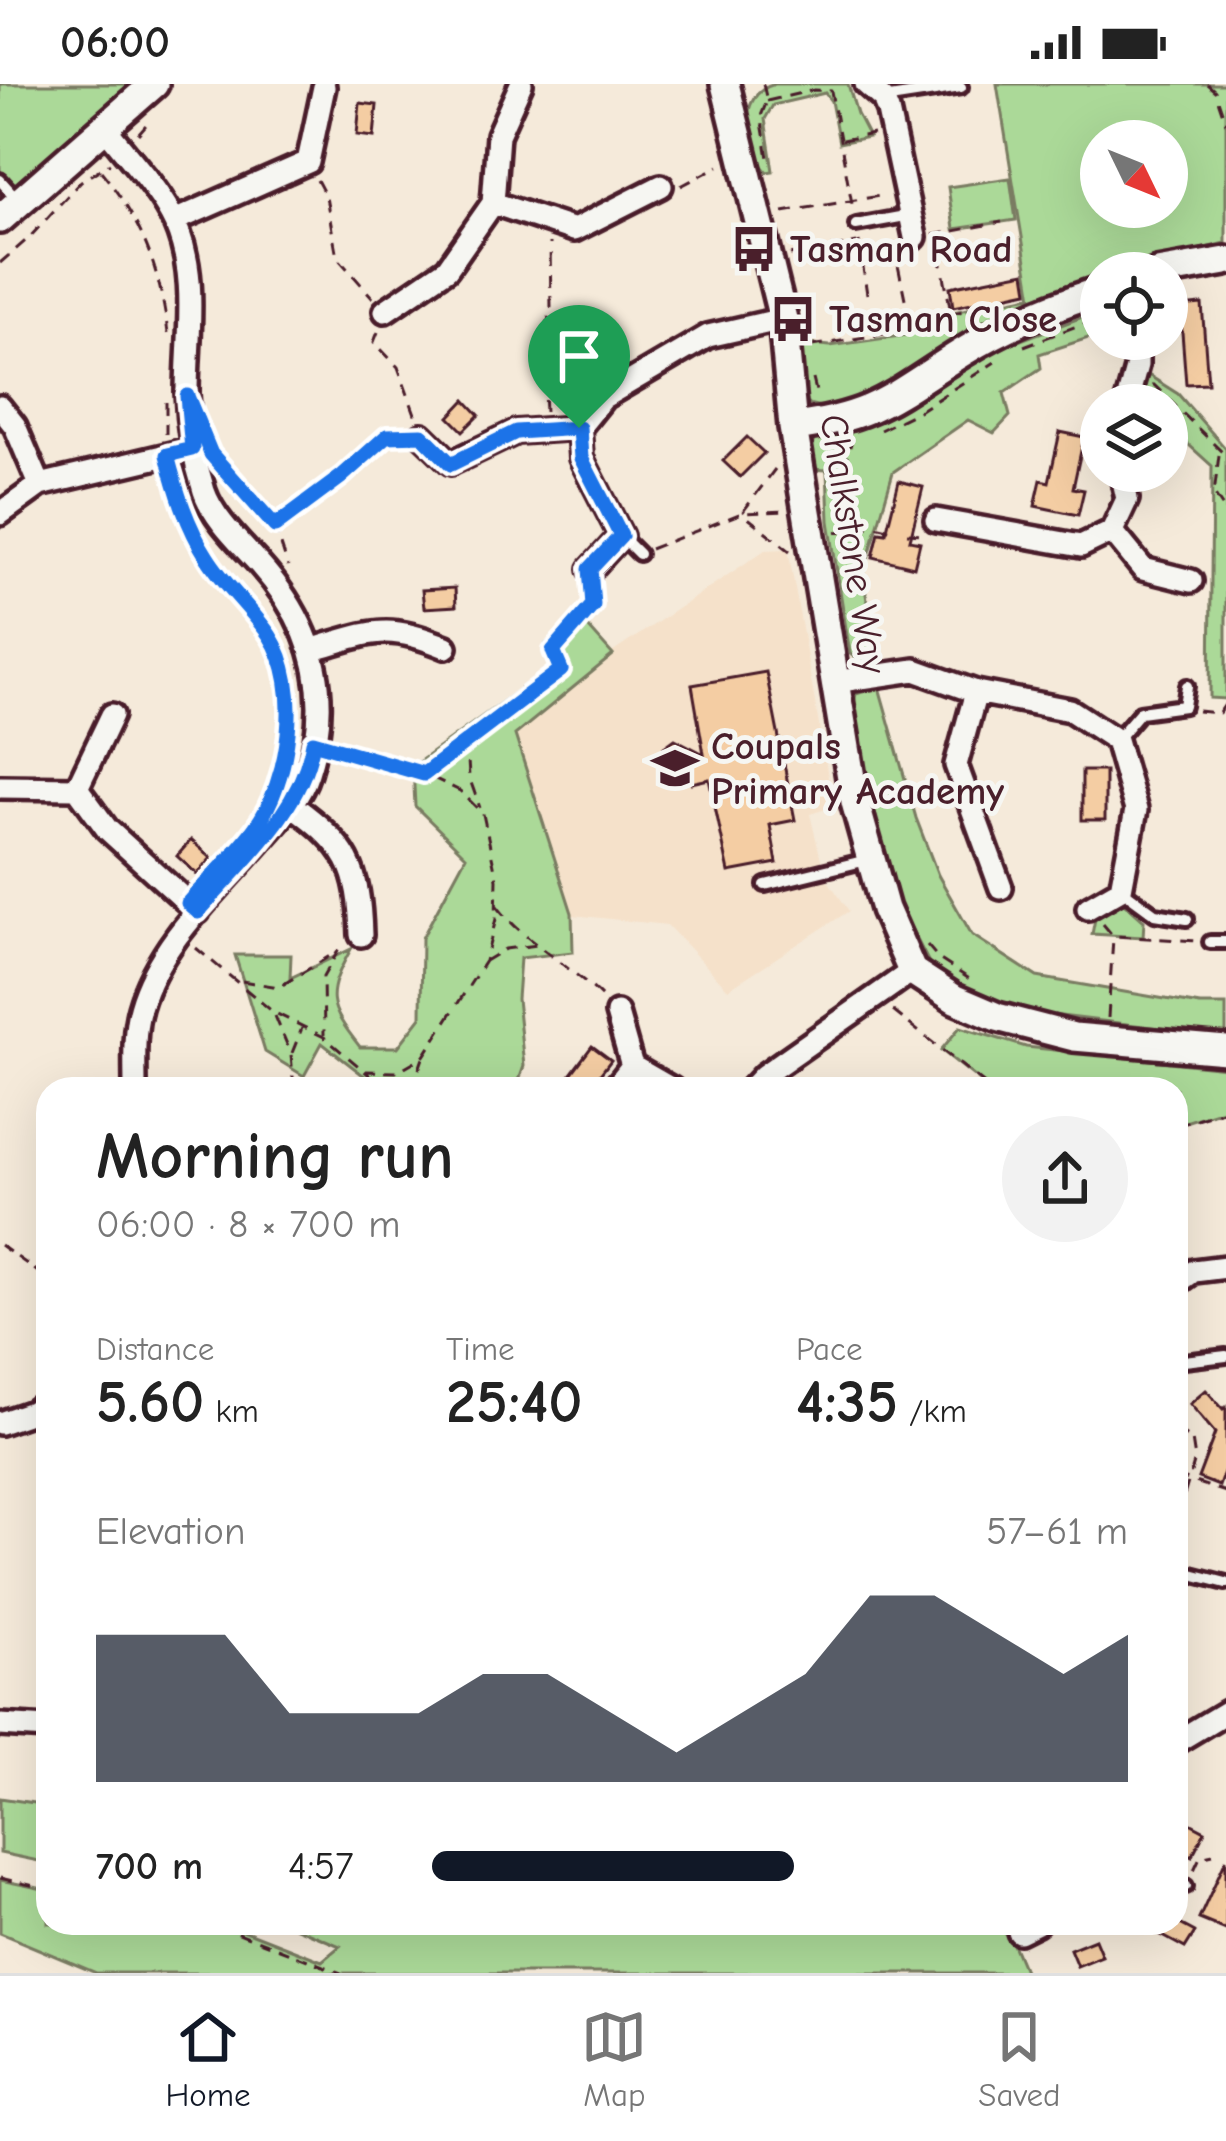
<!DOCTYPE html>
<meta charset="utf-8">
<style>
body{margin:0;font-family:"Comic Neue",sans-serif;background:#f2f2f2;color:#222;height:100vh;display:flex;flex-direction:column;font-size:45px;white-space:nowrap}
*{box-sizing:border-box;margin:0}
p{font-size:39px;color:#767676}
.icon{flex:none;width:66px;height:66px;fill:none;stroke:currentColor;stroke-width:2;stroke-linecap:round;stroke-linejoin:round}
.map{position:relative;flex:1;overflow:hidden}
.panel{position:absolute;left:36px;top:993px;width:1152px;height:858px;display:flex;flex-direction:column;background:#fff;border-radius:36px;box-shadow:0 12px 48px #0002}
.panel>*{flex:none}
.needle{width:78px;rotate:133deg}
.controls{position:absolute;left:1080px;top:36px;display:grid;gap:24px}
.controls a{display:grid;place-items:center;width:108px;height:108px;border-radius:50%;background:#fff;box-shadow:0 12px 48px #0002;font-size:60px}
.pin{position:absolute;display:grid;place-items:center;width:102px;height:102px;color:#fff;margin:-123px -51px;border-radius:50% 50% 50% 0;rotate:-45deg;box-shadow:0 0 12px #0007}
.pin .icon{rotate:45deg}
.round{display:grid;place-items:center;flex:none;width:126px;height:126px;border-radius:63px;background:#f2f2f2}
.summary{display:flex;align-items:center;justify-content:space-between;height:204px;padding:0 60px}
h1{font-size:66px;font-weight:800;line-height:90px}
.figures{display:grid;grid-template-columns:repeat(3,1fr);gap:18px;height:204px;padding:12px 60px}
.figures div{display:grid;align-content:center}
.figures b{font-size:60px;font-weight:800}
.figures small{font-size:33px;font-weight:400}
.figures p{font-size:33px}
.chart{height:336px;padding:24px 60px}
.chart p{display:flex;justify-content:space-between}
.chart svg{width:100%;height:216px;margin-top:12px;fill:#111827;opacity:.7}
ul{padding:0 60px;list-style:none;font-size:39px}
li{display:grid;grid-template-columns:192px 144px 1fr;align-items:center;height:90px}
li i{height:30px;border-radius:15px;background:#111827}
.status{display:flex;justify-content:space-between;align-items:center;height:84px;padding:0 60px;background:#fff;direction:ltr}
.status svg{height:33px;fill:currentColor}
.menu{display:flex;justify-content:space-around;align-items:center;height:168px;border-top:3px solid #e0e0e0;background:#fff;font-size:33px;color:#767676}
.menu a{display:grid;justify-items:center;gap:6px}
.menu .on{color:#111827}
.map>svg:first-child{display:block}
</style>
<div class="status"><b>06:00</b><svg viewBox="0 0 49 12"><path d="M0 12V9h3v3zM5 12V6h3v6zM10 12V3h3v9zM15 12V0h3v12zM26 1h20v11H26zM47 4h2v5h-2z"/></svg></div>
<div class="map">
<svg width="1226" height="1889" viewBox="0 0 1226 1889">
<rect width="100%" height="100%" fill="#f5eada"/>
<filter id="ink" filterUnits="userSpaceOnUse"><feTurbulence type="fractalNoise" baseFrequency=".00833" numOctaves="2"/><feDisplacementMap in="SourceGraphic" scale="24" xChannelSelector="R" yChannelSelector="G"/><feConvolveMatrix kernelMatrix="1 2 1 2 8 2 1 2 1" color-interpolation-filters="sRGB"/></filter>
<g filter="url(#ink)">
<path fill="#f5e1ca" d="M788 465 829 698V724L810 730 825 792 849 827 728 905 667 841 554 829 478 659 765 466Z"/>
<path fill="#abd998" stroke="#7a7c62" stroke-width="3" fill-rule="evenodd" d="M0 0H134L0 119Z
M775 0H848L857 30 869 53 839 59 831 17 825 9 773 21 765 35 773 87 767 88C745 63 735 11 775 0Z
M997 0H1226V159L1101 189V192L1032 214ZM1101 57H1167V123H1101Z
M1010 94 1016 136 954 145 948 103Z
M1030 212V221L878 312 833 326 804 319 793 258 830 262 906 251 914 236Z
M1101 226V250L1039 270 1041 284 1004 309 1010 332 994 349 968 336 893 388 863 492 877 576 865 581 850 570 829 437 827 386 810 385 808 370 816 352 887 332 929 308 973 274Z
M1145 289 1178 310 1226 365V615L1210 614 1212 382 1167 341V321H1145L1138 314Z
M579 533 613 571 515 651 572 829 573 868 520 874 517 915 524 982 516 1005H381L322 959 304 992 265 968 235 871H291L290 894 351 865C325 912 327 921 360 963H398L421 933 422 854 466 772 415 722 413 682 553 582 546 560Z
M879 603 916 734 938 791 972 851 1037 893 1200 921H1226V952L1044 930 978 915 930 881 893 809 852 628 856 610Z
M1118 814 1144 837 1143 853 1092 850 1097 825Z
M960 943 1026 963 1226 984V1025L1176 1041V1005H990L941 966Z
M0 1714 48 1721V1779L0 1769Z
M0 1796 48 1806V1839H208L243 1846 322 1877 340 1862 285 1839H1004L1025 1889H96L0 1849Z"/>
<path fill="#f4cda3" stroke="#4a1f2b" stroke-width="3" d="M360 19 377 21 374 53 357 51Z
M1025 188 1028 207 953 223 950 203Z
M1202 220 1208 299 1186 300 1180 222Z
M465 316 479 331 463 347 449 333Z
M1060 348 1084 353 1073 404 1084 406 1078 431 1035 422 1041 396 1049 398Z
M747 353 764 369 740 393 723 377Z
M899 397 923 403 910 456 920 458 914 483 873 473 879 448 886 449Z
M455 504 456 522 424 524 422 506Z
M766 588 795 736 770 741 777 779 729 788 709 695 691 699 664 663 675 655 704 670 692 601Z
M1082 687H1105V736H1082Z
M191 756 211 774 197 790 177 772Z
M592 962 611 976 589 1005H574L565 998Z
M1206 1306 1223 1325 1226 1323V1382L1219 1402 1198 1394 1215 1349 1190 1320Z
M1188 1738 1205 1747 1192 1772 1176 1763Z
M1226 1775V1846L1199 1835Z
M1168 1839H1178L1195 1848 1185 1864 1161 1851Z
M1095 1855 1102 1872 1077 1882 1070 1865Z"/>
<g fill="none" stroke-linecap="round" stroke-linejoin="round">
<defs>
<path id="lane" d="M883 15 961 3
M0 96 18 116
M856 141 911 131
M621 452 639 470
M1116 656 1140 628 1184 622 1187 602
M765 801 867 776
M1121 805 1155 830 1187 835
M1210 858H1226
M1176 1170 1184 1195
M1176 1278 1226 1272
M1176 1486 1226 1499
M1176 1796 1186 1802"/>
<path id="street" d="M866 0 883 15 888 27 915 153
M105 43C128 74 159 104 175 139 199 193 187 252 187 309 188 342 194 376 204 407 213 434 240 459 259 480 313 540 334 609 308 689 299 718 275 740 256 762 214 810 158 860 140 924 133 949 135 979 135 1005
M493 119 574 146 661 102
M174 137 308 78 324 3
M385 227 447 185 493 119 498 51 521 0
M1126 321 1137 281V255
M0 323 15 342 40 401 192 365
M422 351 451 379 516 348 579 344
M0 430 40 401
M936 436 1081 462 1112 447 1127 415 1121 387
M1112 447 1143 485 1191 497
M591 485 621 452 581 374 579 344 604 313 708 252 783 235
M313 565C373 548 385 538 446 563
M834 598 915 586 976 608 1070 626 1116 656 1136 726 1121 805 1088 824
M976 608 956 681 1001 804
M112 631 77 704 107 745 198 828
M0 703 77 704
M292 721C348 762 359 782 361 851
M617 929 632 982
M632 982 672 1005
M614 1005 632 982
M751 1005 764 991 912 887
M1176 1200 1194 1187 1226 1183
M0 1339 32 1328 48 1317
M0 1641 48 1644
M1176 1658 1226 1628
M1019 1848 1037 1839"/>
<path id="secondary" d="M725 0 783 235 793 343 855 718 885 825 912 887 955 915 997 933 1074 953 1226 966
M0 135 154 0
M1157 189 1226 177
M793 343C877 333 895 310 963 268 1006 241 1053 222 1101 206"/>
</defs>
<use href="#lane" stroke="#4a1f2b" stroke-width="20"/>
<use href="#street" stroke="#4a1f2b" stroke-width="30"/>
<use href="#secondary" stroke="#4a1f2b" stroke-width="36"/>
<path stroke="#4a1f2b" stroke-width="3" stroke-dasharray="12 9" stroke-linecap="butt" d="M763 0 767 17 761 32 768 74
M1207 0 1215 7 1226 39
M767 17 814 6 831 7 853 125
M138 50 151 35
M842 56 873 50
M101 87C143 140 159 182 168 249
M317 96 326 113 337 173 373 214
M681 102 719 82
M783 128 886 111
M936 150 951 228
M933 151 1002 138
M859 158 867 210
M894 162 909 234
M863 165 895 160
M790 171 857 159
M0 179 29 154 81 97 110 79
M378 248 374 258 398 283 416 333
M812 262 906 246 909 236 1001 221
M1024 262 1101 233
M813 295 818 315
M1153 300 1226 372
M166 318V350
M545 328 542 265 551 224 550 159
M880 346 919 327 995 278
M1219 371 1214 410 1226 428
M218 379 275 442 288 483
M775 385 742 429 790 467
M172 389C179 418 191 449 208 475 235 516 276 547 289 598 299 635 282 680 268 715
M275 442 341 393 387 352H402
M850 446 844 382 852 356
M836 448 875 442 893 446
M907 449 921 450
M650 465 742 429 784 427
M1198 627 1219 629 1226 619
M467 658 469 693 480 724
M332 664 425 690 460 707 483 730 497 795 496 835 485 877 424 972 396 988 366 987
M426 689 561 586 553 567 593 521 592 507
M497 822C525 859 570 881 603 914
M1103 840 1113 852 1196 857
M927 861 939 875 971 896
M196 864 273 928 324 953 386 1005
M485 877 505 865 537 861
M242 897 279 903 338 867 323 893 324 951
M893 927 991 1005
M275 932 291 970 294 1005
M1108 934 1113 854
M292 969 302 944
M412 1005 423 974
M1176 1041 1226 1026
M0 1161 48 1195
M1176 1346 1192 1356 1195 1375 1176 1438
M1176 1392 1226 1408
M1176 1463V1468
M1194 1786 1200 1773 1213 1770
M0 1794 48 1805
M197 1839 236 1848 341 1889"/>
<use href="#lane" stroke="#f6f6f2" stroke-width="10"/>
<use href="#street" stroke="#f6f6f2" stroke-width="21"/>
<use href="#secondary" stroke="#f6f6f2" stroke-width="27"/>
</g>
</g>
<g fill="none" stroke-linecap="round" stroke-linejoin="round" filter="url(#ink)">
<defs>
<path id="route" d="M187 312 211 370 275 442 341 393 387 352 422 351 451 380 516 348 579 344 581 374 621 452 590 485 593 521 553 567 561 586 424 690 313 658C301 728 243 776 198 828L188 819C210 795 235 771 255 744 290 696 303 603 270 552 251 524 225 502 207 473 187 442 176 406 167 371L192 365Z"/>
</defs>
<use href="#route" stroke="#fff" stroke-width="24"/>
<use href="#route" stroke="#1a73e8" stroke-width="15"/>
</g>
<defs>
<symbol id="bus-bare" viewBox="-9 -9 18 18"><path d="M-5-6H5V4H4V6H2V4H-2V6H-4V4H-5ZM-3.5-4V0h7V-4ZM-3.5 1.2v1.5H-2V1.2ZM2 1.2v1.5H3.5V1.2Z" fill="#4a1f2b" stroke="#f6f6f2" stroke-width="2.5" paint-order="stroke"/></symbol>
<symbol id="school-bare" viewBox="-9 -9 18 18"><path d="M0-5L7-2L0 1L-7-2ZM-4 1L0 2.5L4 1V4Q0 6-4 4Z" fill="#4a1f2b" stroke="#f6f6f2" stroke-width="2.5" paint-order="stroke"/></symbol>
</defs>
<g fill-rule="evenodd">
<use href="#bus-bare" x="721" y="132" width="66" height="66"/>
<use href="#bus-bare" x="760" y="202" width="66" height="66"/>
<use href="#school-bare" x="642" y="651" width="66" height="66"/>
</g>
<g text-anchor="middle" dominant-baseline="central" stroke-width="10" stroke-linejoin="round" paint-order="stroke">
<g font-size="39" font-weight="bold" fill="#4a1f2b" stroke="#f6f6f2" text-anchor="start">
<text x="790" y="165">Tasman Road</text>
<text x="829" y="235">Tasman Close</text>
<text x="711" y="662">Coupals<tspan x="711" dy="45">Primary Academy</tspan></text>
</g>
<g font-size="39" fill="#4a1f2b" stroke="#f6f6f2">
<text transform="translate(853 460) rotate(81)">Chalkstone Way</text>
</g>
</g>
</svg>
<div class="controls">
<a><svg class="needle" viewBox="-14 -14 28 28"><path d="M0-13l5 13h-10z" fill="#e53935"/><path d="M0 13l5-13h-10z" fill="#767676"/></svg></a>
<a><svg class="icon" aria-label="locate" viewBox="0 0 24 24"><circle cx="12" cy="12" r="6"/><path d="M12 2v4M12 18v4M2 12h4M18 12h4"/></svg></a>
<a><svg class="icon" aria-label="layers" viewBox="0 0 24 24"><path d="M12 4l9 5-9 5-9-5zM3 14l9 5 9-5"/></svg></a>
</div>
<div class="pin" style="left:579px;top:344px;background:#1e9e55"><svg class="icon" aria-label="arrive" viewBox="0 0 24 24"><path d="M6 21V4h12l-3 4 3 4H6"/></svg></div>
<section class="panel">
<div class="summary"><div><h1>Morning run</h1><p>06:00 · 8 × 700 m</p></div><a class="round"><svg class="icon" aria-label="share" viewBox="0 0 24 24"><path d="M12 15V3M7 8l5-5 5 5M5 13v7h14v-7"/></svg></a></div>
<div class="figures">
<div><p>Distance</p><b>5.60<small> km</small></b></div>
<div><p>Time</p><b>25:40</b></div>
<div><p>Pace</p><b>4:35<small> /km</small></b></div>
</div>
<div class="chart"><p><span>Elevation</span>57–61 m</p>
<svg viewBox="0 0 160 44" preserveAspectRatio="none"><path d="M0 44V14L10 14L20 14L30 30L40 30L50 30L60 22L70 22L80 30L90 38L100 30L110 22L120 6L130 6L140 14L150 22L160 14V44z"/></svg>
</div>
<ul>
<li><b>700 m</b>4:57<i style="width:52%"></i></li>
</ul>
</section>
</div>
<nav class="menu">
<a class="on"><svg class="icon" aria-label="home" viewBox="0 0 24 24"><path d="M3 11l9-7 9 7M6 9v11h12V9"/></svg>Home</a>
<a><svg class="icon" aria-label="map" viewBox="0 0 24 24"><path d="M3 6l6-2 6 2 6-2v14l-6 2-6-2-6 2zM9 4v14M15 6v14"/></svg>Map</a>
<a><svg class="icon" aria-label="saved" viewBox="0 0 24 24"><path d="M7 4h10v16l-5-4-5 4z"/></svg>Saved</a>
</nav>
